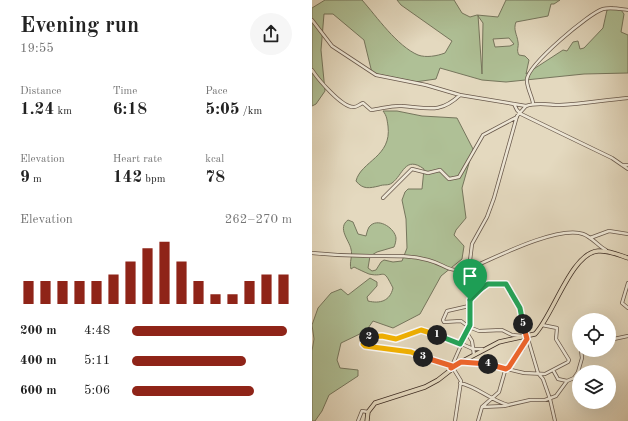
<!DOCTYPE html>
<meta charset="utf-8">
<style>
body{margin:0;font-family:"Old Standard TT",serif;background:#f6f6f6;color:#222;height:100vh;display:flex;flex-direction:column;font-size:15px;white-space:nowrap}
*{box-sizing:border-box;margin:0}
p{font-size:13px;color:#767676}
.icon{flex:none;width:22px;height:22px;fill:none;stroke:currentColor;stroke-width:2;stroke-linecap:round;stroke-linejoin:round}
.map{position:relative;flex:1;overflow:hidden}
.panel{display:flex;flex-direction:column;background:#fff;width:312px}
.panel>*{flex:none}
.buttons{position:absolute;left:260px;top:313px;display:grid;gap:8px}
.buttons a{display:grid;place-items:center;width:44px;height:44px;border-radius:50%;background:#fff;box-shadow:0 4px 16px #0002;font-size:20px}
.pin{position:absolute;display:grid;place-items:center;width:34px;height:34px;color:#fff;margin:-41px -17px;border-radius:50% 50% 50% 0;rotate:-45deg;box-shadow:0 0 4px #0007}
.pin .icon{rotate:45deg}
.km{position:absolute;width:20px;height:20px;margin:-10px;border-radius:50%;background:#222;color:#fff;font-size:11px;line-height:20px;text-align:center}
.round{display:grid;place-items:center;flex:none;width:42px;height:42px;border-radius:21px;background:#f6f6f6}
.headline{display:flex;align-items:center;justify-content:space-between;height:68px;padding:0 20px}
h1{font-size:22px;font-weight:700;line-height:30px}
.figures{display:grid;grid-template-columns:repeat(3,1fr);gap:6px;height:68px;padding:4px 20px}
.figures div{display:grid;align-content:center}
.figures b{font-size:17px;font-weight:700}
.figures small{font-size:11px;font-weight:400}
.figures p{font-size:11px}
.chart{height:112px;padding:8px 20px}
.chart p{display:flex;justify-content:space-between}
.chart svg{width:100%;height:72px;margin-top:4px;stroke:#8f2418;stroke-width:6}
ul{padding:0 20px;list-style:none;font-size:13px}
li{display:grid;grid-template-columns:64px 48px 1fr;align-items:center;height:30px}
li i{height:10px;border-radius:5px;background:#8f2418}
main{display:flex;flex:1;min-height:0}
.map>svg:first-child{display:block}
</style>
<main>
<section class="panel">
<div class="headline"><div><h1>Evening run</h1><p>19:55</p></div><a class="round"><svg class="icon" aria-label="share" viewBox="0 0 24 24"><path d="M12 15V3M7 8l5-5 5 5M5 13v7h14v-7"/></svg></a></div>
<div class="figures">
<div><p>Distance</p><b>1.24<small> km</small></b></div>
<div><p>Time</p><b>6:18</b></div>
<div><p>Pace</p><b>5:05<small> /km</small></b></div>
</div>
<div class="figures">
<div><p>Elevation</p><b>9<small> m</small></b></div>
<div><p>Heart rate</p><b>142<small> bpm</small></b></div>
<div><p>kcal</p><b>78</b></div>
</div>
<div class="chart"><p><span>Elevation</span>262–270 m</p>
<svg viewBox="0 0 160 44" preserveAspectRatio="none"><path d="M5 44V30M15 44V30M25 44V30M35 44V30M45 44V30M55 44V26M65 44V18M75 44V10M85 44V6M95 44V18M105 44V30M115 44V38M125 44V38M135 44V30M145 44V26M155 44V26"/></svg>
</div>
<ul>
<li><b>200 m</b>4:48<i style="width:97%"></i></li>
<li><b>400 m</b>5:11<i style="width:71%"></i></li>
<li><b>600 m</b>5:06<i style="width:76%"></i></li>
</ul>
</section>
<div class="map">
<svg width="316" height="421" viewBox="0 0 316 421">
<rect width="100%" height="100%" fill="#e4d9bf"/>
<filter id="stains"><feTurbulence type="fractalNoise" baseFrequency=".005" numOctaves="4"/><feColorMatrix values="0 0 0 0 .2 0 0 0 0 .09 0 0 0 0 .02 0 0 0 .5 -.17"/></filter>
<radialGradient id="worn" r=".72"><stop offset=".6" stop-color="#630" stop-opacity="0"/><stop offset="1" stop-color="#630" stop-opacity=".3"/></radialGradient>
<path fill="#afc096" stroke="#76765d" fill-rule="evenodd" d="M13 0H50C65 17 85 46 106 55 114 58 125 56 133 53L140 41 89 5 85 0H142L150 13 158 17 165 15 186 17 194 0H248L242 4H239L236 16 204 22C201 30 205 34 206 42 207 47 204 50 207 55L213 56 217 60 214 74 251 50 255 51 261 42 266 41 268 49 272 48 291 28 295 10 300 7 309 10 312 14 309 32 316 35V73L272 74 194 82 170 80 128 68 124 79 103 82 60 73 52 40 21 14H12L9 50 13 91 4 104 0 106V8ZM166 16 171 23 170 74 166 15ZM197 38 202 44 198 46 183 47 181 39Z
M71 111H85L110 116 145 118 161 149 150 188 154 218 144 230 142 235 152 246 150 259 129 276 108 314 81 328 61 321 54 331 29 343 25 360 28 368 46 370V376L17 395 10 411 3 421H0V351L2 339 0 325 6 308 19 293 29 289 36 295 58 278 65 282V286L55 297 56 301C68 304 78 301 81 288 70 266 74 278 57 274 52 272 46 269 42 267L39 269C37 262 41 256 39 249 37 240 25 228 36 220L41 222 46 234 54 236C55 232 56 227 59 225 68 218 83 229 84 238 84 241 83 245 82 247L65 252 58 256 56 268 60 271 64 270 69 262 72 260 81 262 90 261 95 248 94 219 90 200 93 192 96 189H110L112 169C93 155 91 175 80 183 76 186 72 184 67 186 58 188 51 190 44 181 49 161 80 157 76 126 75 120 75 116 71 111Z"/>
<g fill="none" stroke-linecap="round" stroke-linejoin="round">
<defs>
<path id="minor" d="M0 20 20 46 64 75 114 85 148 95 214 106C225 102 237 105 248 105 271 104 293 100 316 98
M0 70C6 79 30 108 42 107 45 107 48 104 51 103L59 110C69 109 80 105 90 106 116 108 128 114 148 95
M221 103C220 96 214 86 215 79 217 64 277 13 291 9 299 7 308 9 316 10
M202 104 205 110 209 114 300 158 316 169
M310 165H316
M71 198 100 169 116 173 128 170 137 179 147 177 171 135 205 117
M278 238 297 231 316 234
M0 253C19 255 39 256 58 256 79 256 97 255 116 260 135 265 135 273 157 269 182 258 246 225 271 234 280 237 286 246 294 250
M316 283 310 303 316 308
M158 300 172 285 194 284 208 308 215 339 211 349 193 371 187 392 170 407 166 421
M157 306 135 311 131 320 132 322 149 321 157 327 167 331 190 330 200 335 211 336
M155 333 160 341 162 355
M216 339 226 373 231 379 238 399 243 421
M297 340 316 336
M149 362 174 364 212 373 233 374 256 362 257 360 244 339 245 328 230 325
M140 366 99 352 64 348 59 345 51 344 58 337 84 339 109 330 141 340 161 349H170
M139 368 158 325 157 269 160 244 175 217 182 198 205 116 214 106
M141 368 149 381 143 421
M241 370 246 379 255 381
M148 383C166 387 178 400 196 405
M170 407 192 406 218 400H233L244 396 255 381 262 378 266 372 270 358 269 350
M46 421 50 411 56 412"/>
<path id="major" d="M55 421 56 412 63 403 113 387 126 380 149 362 187 342 223 334C241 316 259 253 286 251 297 250 307 255 316 258"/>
</defs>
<use href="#minor" stroke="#68584b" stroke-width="4"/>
<use href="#major" stroke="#3e2d24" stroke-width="5"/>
<use href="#minor" stroke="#ede6d5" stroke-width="2.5"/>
<use href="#major" stroke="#e4d9bf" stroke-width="3.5"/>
</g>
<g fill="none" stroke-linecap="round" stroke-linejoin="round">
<defs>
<path id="split-1" d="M125 335 148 344 158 325V300"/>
<path id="split-2" d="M57 337 70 336 84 339 109 330 125 335"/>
<path id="split-3" d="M57 337 51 344 53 346 99 352 111 357"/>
<path id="split-4" d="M111 357 140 366 139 368 149 362 176 364"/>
<path id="split-5" d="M176 364 194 369 197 367 215 339 211 324"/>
<path id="split-6" d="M169 289 176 284H194L208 308 211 324"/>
<path id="split-7" d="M158 300 169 289"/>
</defs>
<use href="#split-1" stroke="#fff" stroke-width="8"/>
<use href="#split-2" stroke="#fff" stroke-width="8"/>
<use href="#split-3" stroke="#fff" stroke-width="8"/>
<use href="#split-4" stroke="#fff" stroke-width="8"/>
<use href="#split-5" stroke="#fff" stroke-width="8"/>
<use href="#split-6" stroke="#fff" stroke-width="8"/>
<use href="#split-7" stroke="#fff" stroke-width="8"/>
<use href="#split-1" stroke="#22a559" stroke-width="5"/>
<use href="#split-2" stroke="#f5b400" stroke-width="5"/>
<use href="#split-3" stroke="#f5b400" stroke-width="5"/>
<use href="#split-4" stroke="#f0652b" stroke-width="5"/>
<use href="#split-5" stroke="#f0652b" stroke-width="5"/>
<use href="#split-6" stroke="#22a559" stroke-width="5"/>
<use href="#split-7" stroke="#22a559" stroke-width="5"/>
</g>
<rect width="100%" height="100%" filter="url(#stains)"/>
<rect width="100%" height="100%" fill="url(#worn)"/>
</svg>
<div class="buttons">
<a><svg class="icon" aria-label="locate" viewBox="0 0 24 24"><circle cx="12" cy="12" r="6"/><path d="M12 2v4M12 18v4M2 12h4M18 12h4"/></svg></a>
<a><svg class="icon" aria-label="layers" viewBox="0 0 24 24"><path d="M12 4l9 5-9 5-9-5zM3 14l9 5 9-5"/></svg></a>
</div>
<div class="pin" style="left:158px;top:300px;background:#1e9e55"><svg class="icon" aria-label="arrive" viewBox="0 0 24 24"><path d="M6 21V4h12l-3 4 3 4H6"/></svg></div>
<b class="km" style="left:125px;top:335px">1</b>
<b class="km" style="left:57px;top:337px">2</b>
<b class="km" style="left:111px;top:357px">3</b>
<b class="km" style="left:176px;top:364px">4</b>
<b class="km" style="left:211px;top:324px">5</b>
</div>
</main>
